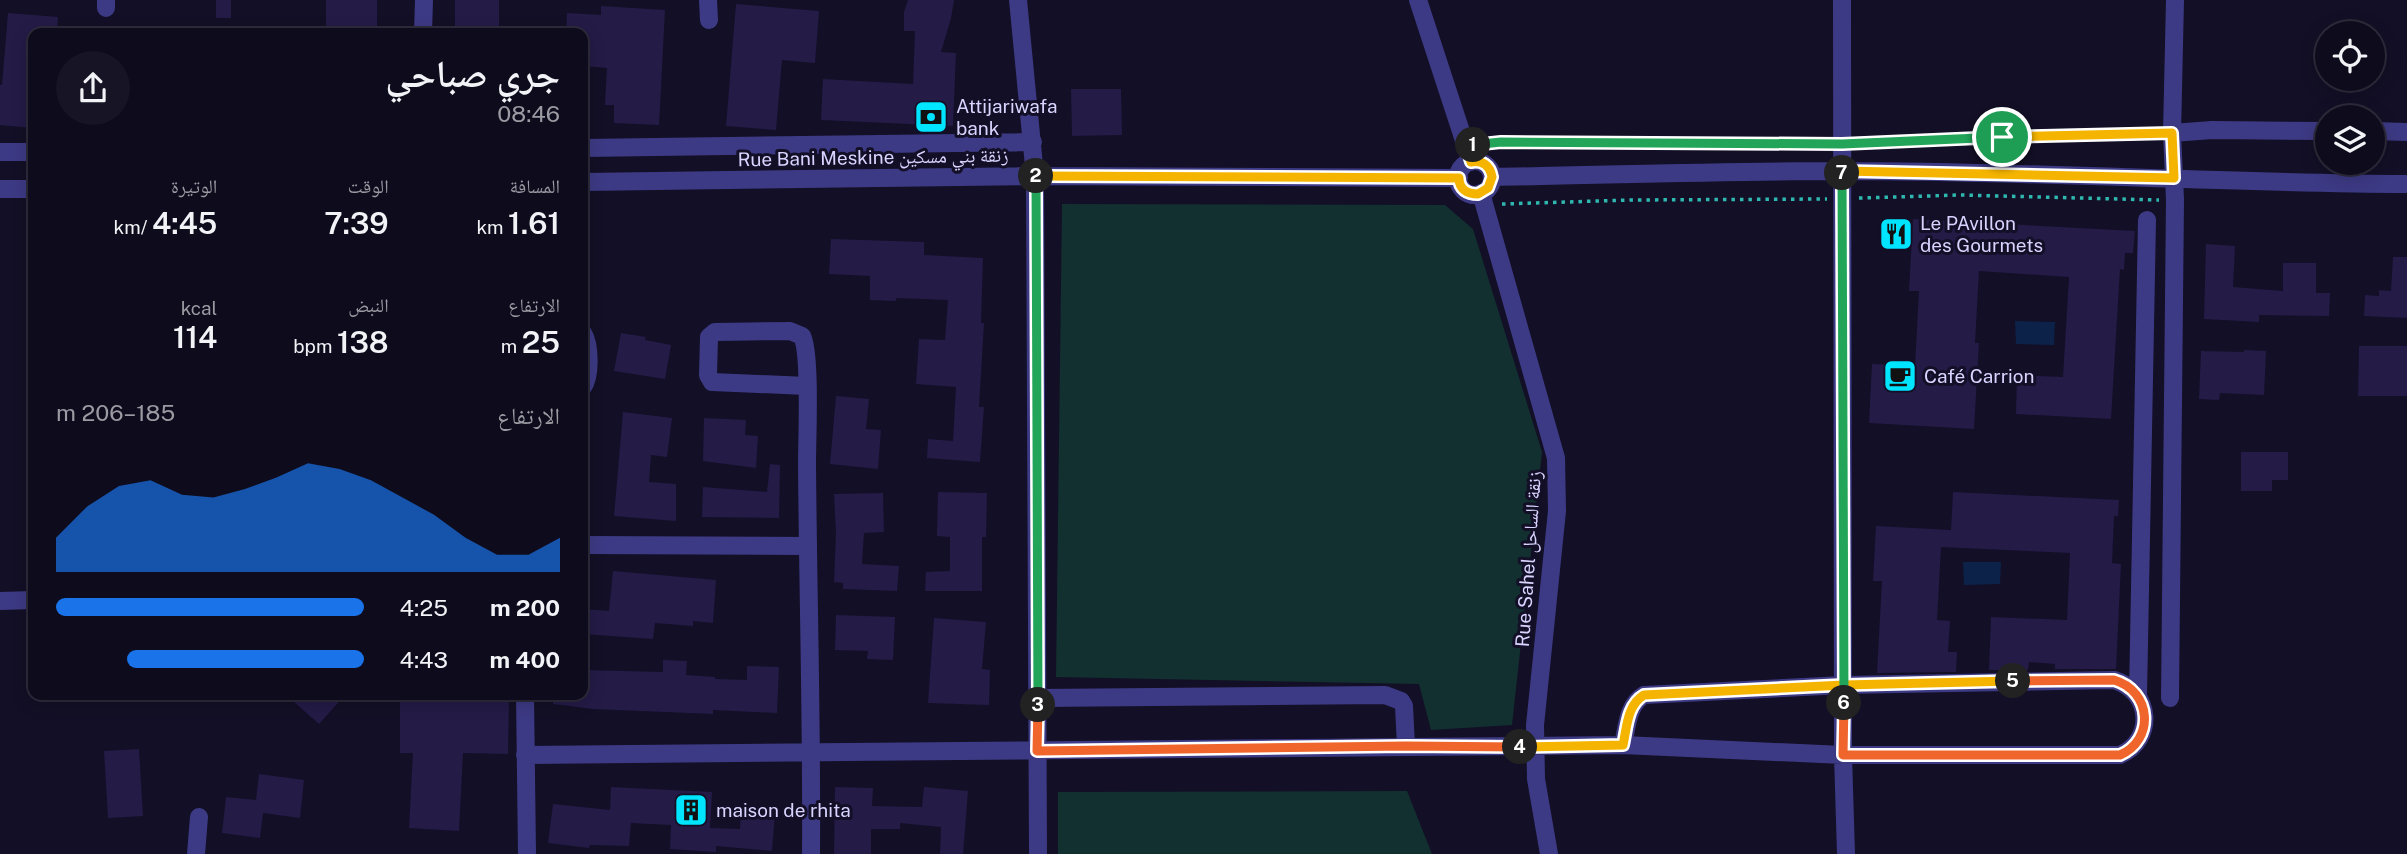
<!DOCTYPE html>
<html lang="ar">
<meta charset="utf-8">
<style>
body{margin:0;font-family:"Public Sans","Noto Naskh Arabic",sans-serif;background:#171425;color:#f1f3f6;direction:rtl;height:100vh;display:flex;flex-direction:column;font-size:26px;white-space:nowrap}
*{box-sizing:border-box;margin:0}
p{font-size:23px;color:#9b9ba3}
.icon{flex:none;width:38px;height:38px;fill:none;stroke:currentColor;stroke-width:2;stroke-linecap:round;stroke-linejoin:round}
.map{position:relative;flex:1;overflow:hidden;direction:ltr}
.panel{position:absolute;left:28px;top:28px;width:560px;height:672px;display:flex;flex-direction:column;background:#0e0b1c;border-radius:14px;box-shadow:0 4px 18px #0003,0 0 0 2px #2e2b3b;direction:rtl}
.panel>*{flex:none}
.controls{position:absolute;left:2315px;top:21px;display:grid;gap:14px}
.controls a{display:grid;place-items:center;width:70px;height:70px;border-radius:50%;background:#0e0b1c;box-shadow:0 4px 18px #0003,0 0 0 2px #2e2b3b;font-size:35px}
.pin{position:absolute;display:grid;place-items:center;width:60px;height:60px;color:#fff;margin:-30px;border:4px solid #fff;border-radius:50%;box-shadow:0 2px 7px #0007}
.km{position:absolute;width:35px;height:35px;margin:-18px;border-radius:50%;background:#222;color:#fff;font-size:19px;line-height:35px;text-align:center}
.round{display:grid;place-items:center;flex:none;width:74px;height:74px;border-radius:37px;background:#171425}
.headline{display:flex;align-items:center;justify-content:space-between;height:119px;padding:0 28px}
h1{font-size:38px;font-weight:600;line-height:52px}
.figures{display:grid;grid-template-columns:repeat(3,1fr);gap:10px;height:119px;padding:7px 28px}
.figures div{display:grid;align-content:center}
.figures b{font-size:30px;font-weight:600}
.figures small{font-size:19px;font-weight:400}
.figures p{font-size:19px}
.chart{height:196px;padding:14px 28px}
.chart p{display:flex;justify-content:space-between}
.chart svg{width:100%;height:126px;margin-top:7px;fill:#1a73e8;opacity:.7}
ul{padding:0 28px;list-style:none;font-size:23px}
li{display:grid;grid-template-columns:112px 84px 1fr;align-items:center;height:52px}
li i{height:18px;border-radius:9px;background:#1a73e8}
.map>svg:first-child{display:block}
</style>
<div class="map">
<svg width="2407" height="854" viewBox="0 0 2407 854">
<rect width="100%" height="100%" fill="#130f26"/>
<path fill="#12302f" d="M1062 204 1445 205 1473 229 1542 452 1512 725 1431 730 1419 684 1056 677Z
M1407 791 1432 854H1058V792Z"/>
<path fill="#0c2248" d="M2015 321 2055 322 2054 345 2016 344Z
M1963 562H2001L2000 584 1964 585Z"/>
<path fill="#241b47" d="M216 0H231V18H216Z
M326 0H377V33H326Z
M455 0H499V29H455Z
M908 0H954L951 18 941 52 956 53 953 126 821 120 823 79 913 84 915 31H904V12Z
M736 4 819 11 815 63 782 60 776 130 726 126Z
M601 6 665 10 659 125 614 123V105H605L607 68 583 66V33H566L567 13 601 15Z
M8 13 58 17 57 33H33V128L0 125V85H2Z
M1071 89H1121L1122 135 1072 136Z
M1913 219 2135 231 2133 253H2125L2124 270 2120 269 2111 419 2016 414 2017 375 2063 377 2069 277 1979 271 1975 343H1979L1974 429 1869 423 1872 364 1915 366 1919 291H1909Z
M831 239 924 242V255L983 258 981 323H984L979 407H984L980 462 927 458 928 439 953 441 956 387 916 384 919 339 945 340 948 300 896 298V301L870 300V276L829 274Z
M2206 244 2235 246 2233 287 2283 291V263H2316V293H2330L2329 316 2259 315V322L2204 319Z
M2393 257H2407V318L2364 316 2365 295 2379 296V290L2391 291Z
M621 333 646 337 645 340 671 345 665 379 614 371Z
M2359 346H2407V396H2358Z
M2244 350 2266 351 2264 395 2220 393 2219 400 2199 399 2201 351 2244 352Z
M836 396 869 399 866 429 881 430 878 469 830 464Z
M623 412 672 418 667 457 651 455 649 482 676 484V521L614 516Z
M704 418 746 420 745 435 758 436 756 468 703 461Z
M2241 452H2288V480H2272V491H2241Z
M770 464 780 465 779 518 702 517 703 487 767 492Z
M938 492 987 493 986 537H982V591H925L926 572 950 571V537L937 536Z
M1953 492 2119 500 2118 516H2114L2112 563 2121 564 2116 669H2055V664L2029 662 2028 670H1989L1991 617 2067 620 2070 553 1941 547 1937 620 1950 621 1948 652H1957L1956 672 1877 673 1882 581H1873L1876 526 1951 530Z
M883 493 884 532 864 533 862 564 899 566 897 591 843 589V583L834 582 836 533 834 494Z
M613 571 716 580 713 623 693 621V626L655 623 653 639 583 634V609L609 611Z
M836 615 895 617 893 660 867 659 868 651 835 650Z
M934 618 986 622 982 669 990 670 989 705 928 703Z
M663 660 687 661 686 675 715 677V679L747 680V666L779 667 777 713 713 710V714L593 709 553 704V695H583V670L663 672Z
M286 695H345L319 724Z
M400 695H509L508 754 463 753 459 831 409 828 413 753H400Z
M139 749 143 816 108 818 104 751Z
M259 774 304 780 300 818 263 813 260 838 222 833 226 797 256 800Z
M611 787 712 792 710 828 740 829 741 810 775 812 772 851 716 846V852L670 849 671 825 631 823 629 846 590 845 589 848 548 843 553 804 610 810Z
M835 787 873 788 872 806 922 807 924 787 968 791 963 854H940L941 827 900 823V829H871V854H834Z"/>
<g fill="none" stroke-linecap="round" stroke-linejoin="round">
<path stroke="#2fb8b0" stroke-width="3.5" stroke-dasharray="3.5 5" stroke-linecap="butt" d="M1859 143 1917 139 2156 133
M1481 144 1501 142 1827 144
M1859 198 1960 195 2159 200
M1502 204 1631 200 1827 199"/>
<path stroke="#3d3a85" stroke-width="18" d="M106 0V8
M708 0 709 20
M1018 0 1035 176 1038 854
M1418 0 1471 162
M1842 0 1843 755 1846 854
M423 33 424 0
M2373 131 2407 132
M2172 133 2212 130 2328 131
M583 148 1033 142
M0 152H33
M1458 178a17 17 0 1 1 34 0a17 17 0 1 1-34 0Z
M1492 177C1608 175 1725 171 1841 171 2030 171 2218 183 2407 184
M583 182 1035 176 1459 178
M0 189H33
M1481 193 1556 458 1557 511 1535 725 1536 779 1549 854
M583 333C590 344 591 376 583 387
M807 386 712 382 708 375 709 337 715 332 790 331 802 336C811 353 807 439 807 463 808 594 812 724 811 854
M583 545 808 546
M0 601 33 600
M525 695 527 854
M2138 695 2147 220
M1038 698 1385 695 1401 701 1404 706 1406 746
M2170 698 2175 200 2172 133 2175 0
M525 755 1623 745 1843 755H2120C2155 740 2152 691 2114 680L1844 685 1644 695C1627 705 1627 728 1623 745
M196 854 199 817"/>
</g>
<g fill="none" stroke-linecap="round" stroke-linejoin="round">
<defs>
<path id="split-1" d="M1473 145 1501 142 1842 144 2002 137"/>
<path id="split-2" d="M1036 176 1459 178C1459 189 1467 194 1478 194L1488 188 1492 177C1490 165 1482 160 1471 162L1466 146 1473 145"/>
<path id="split-3" d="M1036 176 1038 705"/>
<path id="split-4" d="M1038 705 1037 751 1406 746 1520 747"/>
<path id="split-5" d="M1520 747 1623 745C1627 727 1627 705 1644 695L1844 685 2013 681"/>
<path id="split-6" d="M1844 703 1843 755H2120C2155 740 2152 691 2114 680L2013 681"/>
<path id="split-7" d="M1842 173 1844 703"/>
<path id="split-8" d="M1842 173V171L2174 178 2172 133 2002 137"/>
</defs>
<use href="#split-1" stroke="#fff" stroke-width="14"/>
<use href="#split-2" stroke="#fff" stroke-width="14"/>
<use href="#split-3" stroke="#fff" stroke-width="14"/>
<use href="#split-4" stroke="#fff" stroke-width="14"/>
<use href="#split-5" stroke="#fff" stroke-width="14"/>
<use href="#split-6" stroke="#fff" stroke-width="14"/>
<use href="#split-7" stroke="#fff" stroke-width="14"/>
<use href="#split-8" stroke="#fff" stroke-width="14"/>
<use href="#split-1" stroke="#22a559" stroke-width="9"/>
<use href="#split-2" stroke="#f5b400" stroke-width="9"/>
<use href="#split-3" stroke="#22a559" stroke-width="9"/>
<use href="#split-4" stroke="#f0652b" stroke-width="9"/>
<use href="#split-5" stroke="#f5b400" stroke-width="9"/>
<use href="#split-6" stroke="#f0652b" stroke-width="9"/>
<use href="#split-7" stroke="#22a559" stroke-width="9"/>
<use href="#split-8" stroke="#f5b400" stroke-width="9"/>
</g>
<defs>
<symbol id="bank-square" viewBox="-11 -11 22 22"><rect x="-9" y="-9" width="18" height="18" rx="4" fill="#00e5ff" stroke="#130f26"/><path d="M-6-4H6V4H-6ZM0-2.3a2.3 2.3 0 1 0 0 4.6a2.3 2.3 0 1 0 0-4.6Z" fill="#111"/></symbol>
<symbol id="restaurant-square" viewBox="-11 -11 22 22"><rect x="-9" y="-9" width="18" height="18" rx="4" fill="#00e5ff" stroke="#130f26"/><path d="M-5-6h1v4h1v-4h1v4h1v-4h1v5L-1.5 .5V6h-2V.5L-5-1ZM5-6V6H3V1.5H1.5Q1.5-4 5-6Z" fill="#111"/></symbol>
<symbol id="cafe-square" viewBox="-11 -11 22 22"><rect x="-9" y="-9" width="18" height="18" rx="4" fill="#00e5ff" stroke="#130f26"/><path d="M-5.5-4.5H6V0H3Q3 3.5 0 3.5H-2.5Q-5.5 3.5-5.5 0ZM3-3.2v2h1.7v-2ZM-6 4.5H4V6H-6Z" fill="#111"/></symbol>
<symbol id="building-square" viewBox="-11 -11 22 22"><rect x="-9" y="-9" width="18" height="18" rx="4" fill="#00e5ff" stroke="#130f26"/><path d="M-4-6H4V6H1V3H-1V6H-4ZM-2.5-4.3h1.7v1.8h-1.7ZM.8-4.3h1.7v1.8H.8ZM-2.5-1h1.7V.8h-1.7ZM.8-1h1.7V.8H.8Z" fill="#111"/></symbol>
</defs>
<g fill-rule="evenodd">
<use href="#bank-square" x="912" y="98" width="38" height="38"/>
<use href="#restaurant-square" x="1877" y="215" width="38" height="38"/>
<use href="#cafe-square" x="1881" y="357" width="38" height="38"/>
<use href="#building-square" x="672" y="791" width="38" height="38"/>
</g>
<g text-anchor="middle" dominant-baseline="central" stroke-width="6" stroke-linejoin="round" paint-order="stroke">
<g font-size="19" fill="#d9d4ff" stroke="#130f26" text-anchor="start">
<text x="956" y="106">Attijariwafa<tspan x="956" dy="22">bank</tspan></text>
<text x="1920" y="223">Le PAvillon<tspan x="1920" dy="22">des Gourmets</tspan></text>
<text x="1924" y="376">Café Carrion</text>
<text x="716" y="810">maison de rhita</text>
</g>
<g font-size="19" fill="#d9d4ff" stroke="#130f26">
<text transform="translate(873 157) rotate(-1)">Rue Bani Meskine زنقة بني مسكين</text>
<text transform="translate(1528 559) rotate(-86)">Rue Sahel زنقة الساحل</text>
</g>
</g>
</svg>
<div class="controls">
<a><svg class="icon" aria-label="locate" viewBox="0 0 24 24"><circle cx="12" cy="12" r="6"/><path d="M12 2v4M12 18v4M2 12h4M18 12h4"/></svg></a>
<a><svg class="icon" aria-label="layers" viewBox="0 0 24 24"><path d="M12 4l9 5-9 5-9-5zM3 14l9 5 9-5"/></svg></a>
</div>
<div class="pin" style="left:2002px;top:137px;background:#1e9e55"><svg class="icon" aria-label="arrive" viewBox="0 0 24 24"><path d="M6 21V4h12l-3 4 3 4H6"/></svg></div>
<b class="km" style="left:1473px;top:145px">1</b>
<b class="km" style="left:1036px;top:176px">2</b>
<b class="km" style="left:1038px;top:705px">3</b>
<b class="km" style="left:1520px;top:747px">4</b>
<b class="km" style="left:2013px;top:681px">5</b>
<b class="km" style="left:1844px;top:703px">6</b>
<b class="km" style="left:1842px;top:173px">7</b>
<section class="panel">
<div class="headline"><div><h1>جري صباحي</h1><p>08:46</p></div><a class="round"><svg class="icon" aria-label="share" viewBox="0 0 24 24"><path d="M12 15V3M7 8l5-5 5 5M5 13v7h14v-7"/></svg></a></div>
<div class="figures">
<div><p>المسافة</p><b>1.61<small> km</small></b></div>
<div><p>الوقت</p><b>7:39</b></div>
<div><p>الوتيرة</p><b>4:45<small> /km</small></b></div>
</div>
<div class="figures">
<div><p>الارتفاع</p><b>25<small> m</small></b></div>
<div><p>النبض</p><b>138<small> bpm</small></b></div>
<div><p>kcal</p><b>114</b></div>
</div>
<div class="chart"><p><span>الارتفاع</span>185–206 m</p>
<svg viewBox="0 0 160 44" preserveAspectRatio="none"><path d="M0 44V32L10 21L20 14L30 12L40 17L50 18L60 15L70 11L80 6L90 8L100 12L110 18L120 24L130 32L140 38L150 38L160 32V44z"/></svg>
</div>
<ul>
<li><b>200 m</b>4:25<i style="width:100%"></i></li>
<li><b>400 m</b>4:43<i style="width:77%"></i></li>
</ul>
</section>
</div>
